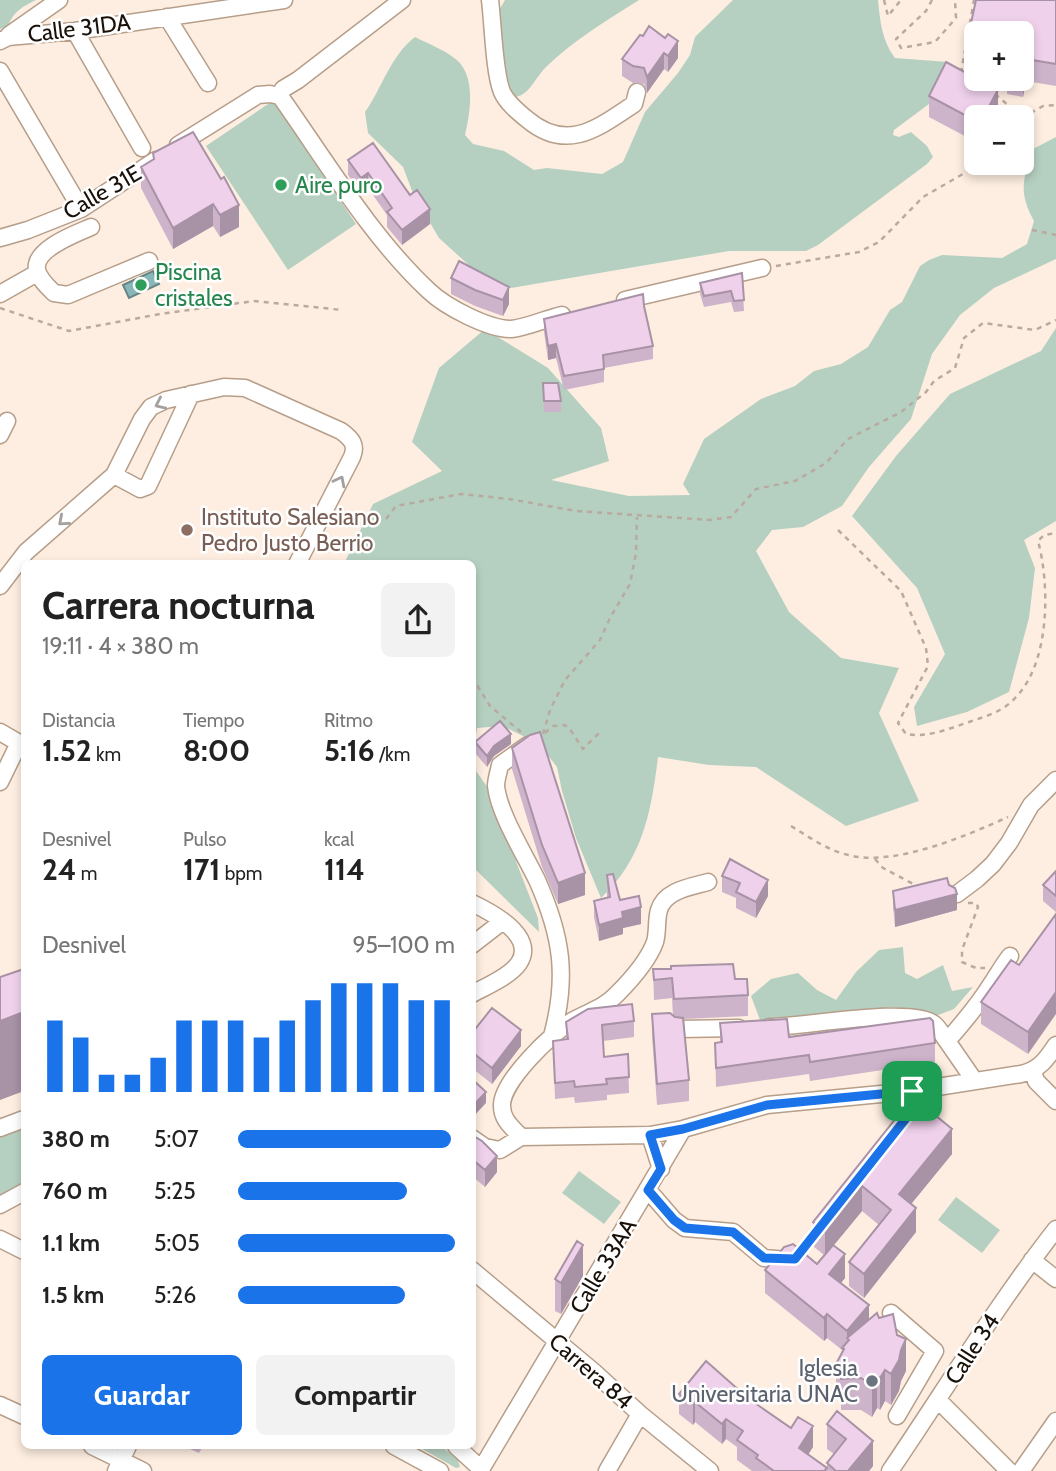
<!DOCTYPE html>
<html lang="es">
<meta charset="utf-8">
<style>
body{margin:0;font-family:Cabin,sans-serif;background:#f2f2f2;color:#222;height:100vh;display:flex;flex-direction:column;font-size:26px;white-space:nowrap}
*{box-sizing:border-box;margin:0}
p{font-size:23px;color:#767676}
.icon{flex:none;width:38px;height:38px;fill:none;stroke:currentColor;stroke-width:2;stroke-linecap:round;stroke-linejoin:round}
.map{position:relative;flex:1;overflow:hidden}
.side{position:absolute;left:21px;top:560px;width:455px;height:889px;display:flex;flex-direction:column;background:#fff;border-radius:10px;box-shadow:0 4px 10px #0003}
.side>*{flex:none}
.controls{position:absolute;left:964px;top:21px;display:grid;gap:14px}
.controls a{display:grid;place-items:center;width:70px;height:70px;border-radius:10px;background:#fff;box-shadow:0 4px 10px #0003;font-size:35px}
.pin{position:absolute;display:grid;place-items:center;width:60px;height:60px;color:#fff;margin:-30px;border-radius:14px;box-shadow:0 4px 10px #0006}
.round{display:grid;place-items:center;flex:none;width:74px;height:74px;border-radius:10px;background:#f2f2f2}
.summary{display:flex;align-items:center;justify-content:space-between;height:119px;padding:0 21px}
h1{font-size:38px;font-weight:700;line-height:52px}
.figures{display:grid;grid-template-columns:repeat(3,1fr);gap:10px;height:119px;padding:7px 21px}
.figures div{display:grid;align-content:center}
.figures b{font-size:30px;font-weight:700}
.figures small{font-size:19px;font-weight:400}
.figures p{font-size:19px}
.chart{height:196px;padding:14px 21px}
.chart p{display:flex;justify-content:space-between}
.chart svg{width:100%;height:126px;margin-top:7px;stroke:#1a73e8;stroke-width:6}
.button{display:flex;gap:14px;margin-top:auto;padding:14px 21px}
.button a{flex:1;height:80px;border-radius:10px;background:#1a73e8;color:#fff;font-size:28px;font-weight:700;line-height:80px;text-align:center}
.button a+a{background:#f2f2f2;color:#222}
ul{padding:0 21px;list-style:none;font-size:23px}
li{display:grid;grid-template-columns:112px 84px 1fr;align-items:center;height:52px}
li i{height:18px;border-radius:9px;background:#1a73e8}
.map>svg:first-child{display:block}
</style>
<div class="map">
<svg width="1056" height="1471" viewBox="0 0 1056 1471">
<rect width="100%" height="100%" fill="#feeee1"/>
<path fill="#b5d0c1" d="M0 0H36C22 7 14 11 8 26L0 29Z
M505 0H639C606 21 574 40 546 67 533 80 531 95 512 98L506 91 497 14Z
M733 0H878C880 21 882 41 895 58L948 62V79L929 104 894 130 893 135 899 137 911 132 927 146 933 157 927 164 818 245 806 251H729L511 288 472 268 439 238 414 196 403 167 368 133 365 112C382 88 391 55 415 37 429 44 447 51 458 61 476 79 470 113 465 135L473 144 504 151 534 170 547 168 602 174 623 162 645 112 678 73 690 55 695 37Z
M274 100 356 224 288 270 206 146Z
M1056 137V259L994 288 960 315 932 354 911 419 869 467 842 506 803 527 772 530 756 551 789 612 841 658 899 668 879 713 919 801 846 826 756 767 709 765 658 757C651 813 643 858 601 898L576 838 562 791 557 767 539 744 503 726 477 728 473 758 472 564H344L373 504 442 471 412 442 439 368 485 329 548 368 601 428 609 461 551 480 629 496 690 495 683 484 704 439 761 399 795 386 814 371 841 364 868 347 890 310 902 302 920 266 929 260 942 255 1002 258 1027 244 1034 221C1018 192 1023 179 1033 149Z
M1056 328V521L1024 540 1035 568 1029 618 1009 692 967 712 917 726 914 707 945 654 917 588 852 516 896 456 950 394 1041 351Z
M472 765 499 804 517 864 538 918 539 932 473 867Z
M903 947 905 973 917 979 943 965 952 991 973 987 954 1009 933 1017 893 1007 821 1017 760 1020 751 996 771 979 798 973 817 990 836 1000 856 972 879 950Z
M24 1119V1192L0 1205V1128Z
M579 1171 621 1202 604 1224 562 1193Z
M956 1197 1000 1230 982 1253 938 1220Z
M417 1446H441L458 1460 460 1467 456 1468Z"/>
<path fill="#88b7ba" stroke="#678585" stroke-width="2" d="M153 271 159 284 129 298 123 285Z"/>
<g fill="none" stroke-linecap="round" stroke-linejoin="round">
<defs>
<path id="minor" d="M490 0C493 23 494 73 502 92 507 103 518 112 528 120 568 153 599 127 634 104L637 92
M167 17 208 83
M75 31 142 148
M9 35 59 0
M0 41 8 37 75 31 284 0
M0 71 81 209
M280 96C326 161 371 237 429 291 446 307 488 329 511 329 525 328 548 318 562 315
M280 96 283 89 298 80 402 0
M178 145 258 95 270 94 280 96
M91 227C75 234 33 249 37 270 39 279 48 287 54 293L68 295 149 261
M0 238 28 230 81 209 156 160
M0 294 37 273
M625 300 762 268
M0 435 7 421
M114 475 140 489 148 486 191 394
M0 586 26 552 114 475 142 419 151 407 166 400 224 387 245 388 341 431C352 439 357 445 352 457L297 564
M0 732 24 746
M528 745 500 765C499 771 496 779 496 786 499 814 524 853 537 880 562 936 568 977 552 1036
M0 782 19 743
M708 882C691 887 665 890 659 910 656 920 658 932 655 942 648 961 631 980 617 994 604 1008 588 1012 572 1021 552 1033 501 1082 502 1106 502 1120 512 1127 521 1137L650 1135 683 1129 767 1105 912 1091 1021 1074C1039 1070 1046 1060 1056 1045
M957 894 977 879 993 864 1009 843 1031 805 1056 780
M472 903C491 912 537 936 519 963 510 976 487 986 472 994
M472 945 503 921
M769 1027C802 1027 912 1006 934 1024 939 1028 943 1036 947 1041
M679 1029 739 1028
M1033 1071 1036 1081 1056 1101
M974 1080 947 1041C963 1023 979 1004 992 983 998 974 1003 965 1010 956
M0 1128 24 1119
M650 1135 661 1169
M472 1138 485 1147 500 1150 521 1137
M648 1190 674 1220 685 1228 733 1232 764 1258 787 1260
M0 1205 24 1192
M0 1239 24 1251
M1032 1260 1056 1279
M472 1270 594 1372 640 1414 710 1471
M891 1313 935 1351 897 1416
M939 1401 1009 1471
M0 1405 24 1416
M92 1446 143 1471
M394 1446 440 1471
M456 1446 481 1469
M116 1471 128 1446
M480 1471 683 1129
M607 1471 640 1414
M890 1471C945 1390 996 1306 1056 1229
M1021 1471 1056 1421"/>
</defs>
<use href="#minor" stroke="#b69e89" stroke-width="19"/>
<path stroke="#b8aa9f" stroke-width="2.5" stroke-dasharray="5 5" stroke-linecap="butt" d="M884 0 888 16 901 0
M932 0 926 11 896 39 901 48 935 42 956 18 955 0
M961 73 974 0
M995 94 1008 105 1016 117
M1022 118 1043 106 1056 105
M1032 230 1056 235
M776 266 859 252 879 242 923 197 982 163
M0 308 69 331 160 314 254 301 342 310
M386 519 396 506 461 494 509 499 576 511 710 520 731 517 756 489 795 481 826 463 848 439 901 412 926 392 934 381 955 368 964 338 983 323 1035 330 1056 320
M838 530 901 591 926 648 928 666 898 723 906 734C928 738 948 729 969 722 986 716 1003 712 1016 697 1050 662 1050 585 1038 541L1044 535 1056 533
M472 677 490 706 521 732
M545 733 553 726 565 725C574 732 576 740 583 749L602 730
M543 734 550 710 565 680 600 640 610 618 630 584 636 553 637 517
M791 826C809 837 827 850 848 855 894 867 966 836 1008 817
M875 859 883 868 919 887
M968 903H976L978 907 962 950V962L976 968H985
M801 1252 814 1235"/>
<use href="#minor" stroke="#fff" stroke-width="16"/>
</g>
<path fill="#ceb4cb" d="M976 0H1056V86L1026 81 1023 97 1007 94V79H1022V33H976V69L966 67V46Z
M640 35 678 58 668 72 664 69 647 93 644 84 633 83 622 76V59Z
M929 96 998 111 994 117H976V142L929 117Z
M373 143 430 224 402 245 387 227V215L368 188 361 193 348 175V160Z
M153 153 239 227 220 237 213 226 173 249 141 188V167L153 159Z
M459 261 509 304 503 316 475 306 451 294V278Z
M742 273 744 311 734 312 731 302 704 307 700 294V283Z
M644 306 653 346V359L604 368V382L564 390 556 358 548 360 544 332V319Z
M543 383 561 401V412H544Z
M475 742 511 744 494 756 487 767 475 753Z
M512 748 585 895 558 904 542 867 512 769Z
M730 859 768 896 756 918 736 908V898L722 892V876Z
M1056 871V912L1043 901V885Z
M607 875 620 900 641 924 623 928V934L599 941 594 917V901L607 897Z
M949 885 957 910 895 927 893 907V891Z
M1056 914 1028 1054 981 1024V1002L1019 965Z
M653 969 735 979 748 995V1016L684 1019 689 1080V1101L657 1105 652 1036V1014L673 1016 672 998 654 1000Z
M634 1021V1037L603 1041 604 1057 628 1054 629 1093 607 1095V1100L575 1103 574 1097 555 1099 553 1041 566 1039V1022Z
M720 1023 789 1037 935 1043V1062L810 1081 809 1074 716 1087 715 1043 720 1042Z
M472 1033 521 1046 492 1084 472 1068Z
M913 1097 952 1154 911 1204 916 1232 864 1298 849 1286V1262L879 1225 862 1211 834 1245 845 1278 841 1283 869 1320 879 1318 897 1335 906 1371 901 1381 899 1391 891 1405 885 1401 880 1410 877 1408 872 1417 861 1410H841V1397L836 1396V1364L842 1353V1350L827 1338 824 1341 765 1293V1270L817 1264 824 1255 813 1246V1222Z
M472 1135 497 1172 485 1187 472 1176Z
M583 1276 561 1314 555 1311V1279Z
M679 1394 749 1399 813 1447 808 1455 827 1468V1463L834 1454 827 1449V1424L837 1411 873 1466 869 1471H752L737 1460V1447L726 1439 722 1444 695 1422 693 1425 679 1414Z
M183 1446H203L199 1453Z"/>
<path fill="#a892a5" d="M678 41V58L668 72V56Z
M664 53V69L647 93V77Z
M1026 59V81L1023 97V76Z
M998 90V111L994 117H983Z
M368 173V188L361 193V178Z
M213 204V226L173 249V228Z
M239 205V227L220 237V215Z
M430 209V224L402 245V230Z
M509 287V304L503 316V300Z
M556 344V358L548 360V346Z
M511 734V744L494 756 487 767V756L494 746Z
M585 873V895L558 904V883Z
M768 880V896L756 918V902Z
M957 894V910L895 927V910Z
M641 907V924L623 928V934L599 941V925L622 912Z
M1056 992V1014L1028 1054V1032Z
M24 1012V1091L0 1100V1021Z
M521 1030V1046L492 1084V1068Z
M486 1092V1103L472 1118V1107Z
M952 1129V1154L899 1219V1194Z
M497 1156V1172L485 1187V1170Z
M862 1186V1211L825 1256V1232Z
M916 1208V1232L864 1298V1274Z
M583 1245V1276L561 1314V1283Z
M845 1254V1278L829 1297V1274Z
M869 1305V1329L849 1340 847 1338V1331Z
M827 1314V1338L824 1341V1318Z
M906 1339V1371L901 1381 899 1391 891 1405V1374L901 1350Z
M885 1370V1401L880 1410V1378Z
M877 1376V1408L872 1417V1385Z
M695 1402V1422L693 1425V1404Z
M726 1419V1439L722 1444V1424Z
M813 1426V1447L799 1468V1448Z
M873 1441V1466L869 1471H848Z"/>
<path fill="#f0d1ec" stroke="#a892a5" stroke-width="2" d="M976 0H1056V64L1026 59 1022 75V33H976V48L966 46Z
M649 26 665 38 668 34 678 41 668 56 664 53 647 77 644 68 633 66 622 59 640 35 643 36Z
M946 62 998 90 983 117H976V121L929 96Z
M193 132 221 179 224 177 239 205 220 215 213 204 173 228 141 167 154 159 153 153Z
M373 143 410 195 417 190 430 209 402 230 387 212 392 208 368 173 361 178 348 160Z
M459 261 509 287 503 300 475 290 451 278Z
M742 273 744 300 734 301 731 291 704 296 700 283Z
M643 294 644 306 653 346 603 355 604 369 564 376 556 344 548 346 544 319Z
M543 383H558L561 401H544Z
M500 721 511 734 494 746 487 756 475 742Z
M540 732 585 873 558 883 542 845 512 748 530 735Z
M730 859 768 880 756 902 736 892 740 883 722 876Z
M1056 871V896L1043 885Z
M613 874 620 900 639 896 641 907 622 912 623 918 599 925 594 901 610 897 607 875Z
M947 878 949 885 955 888 957 894 895 910 893 891Z
M1056 914V992L1028 1032 981 1002 1011 960 1019 965Z
M733 964 735 979H747L748 995 674 999 672 978 654 980 653 969H671V966Z
M24 969V1012L0 1021V977Z
M632 1004 634 1021 602 1025 604 1057 628 1054 629 1077 606 1079 607 1084 575 1087 574 1081 555 1083 553 1041 568 1039 566 1022 588 1009Z
M492 1008 521 1030 492 1068 472 1052V1033Z
M670 1013 675 1017 683 1018 689 1080 657 1084 652 1014Z
M930 1018 933 1021 935 1043 810 1062 809 1055 716 1068 715 1043 722 1042 720 1023 787 1019 789 1037Z
M472 1079 486 1092 472 1107Z
M913 1097 952 1129 899 1194 916 1208 864 1274 849 1262 891 1210 862 1186 825 1232 813 1222Z
M472 1135 482 1141 497 1156 485 1170 472 1159Z
M577 1241 583 1245 561 1283 555 1279Z
M793 1244 817 1264 833 1245 845 1254 829 1274 869 1305 847 1331 827 1314 824 1318 765 1270 784 1247Z
M877 1313 879 1318 893 1314 897 1335 906 1339 901 1350 899 1360 891 1374 885 1370 880 1378 877 1376 872 1385 861 1378 841 1379 842 1366 836 1364 844 1349 842 1348 849 1340 847 1338Z
M706 1361 749 1399 791 1428 798 1417 813 1426 799 1448 827 1468 824 1471H774L756 1458 758 1455 737 1440 743 1431 726 1419 722 1424 695 1402 693 1404 679 1394Z
M837 1411 873 1441 848 1471H836L827 1463 846 1439 827 1424Z"/>
<defs><path id="oneway-chevron" d="M-2-3.5L2.5 0L-2 3.5" fill="none" stroke-width="1.6" stroke-linecap="round" stroke-linejoin="round" transform="scale(1.75)"/></defs>
<g stroke="#a3a09d">
<use href="#oneway-chevron" transform="translate(160 404) rotate(155)"/>
<use href="#oneway-chevron" transform="translate(340 481) rotate(-63)"/>
<use href="#oneway-chevron" transform="translate(63 521) rotate(139)"/>
</g>
<g fill="none" stroke-linecap="round" stroke-linejoin="round">
<defs>
<path id="route" d="M912 1091 911 1112 795 1259 764 1258 733 1232 685 1228 674 1220 648 1190 661 1169 650 1135 683 1129 767 1105Z"/>
</defs>
<use href="#route" stroke="#fff" stroke-width="14"/>
<use href="#route" stroke="#1a73e8" stroke-width="9"/>
</g>
<g fill="#2e9e5b" stroke="#fefefe" stroke-width="2.5">
<circle cx="281" cy="185" r="7"/>
<circle cx="141" cy="285" r="7"/>
</g>
<circle fill="#8d6e63" stroke="#fefefe" stroke-width="2.5" cx="187" cy="530" r="7"/>
<circle fill="#6b7280" stroke="#fefefe" stroke-width="2.5" cx="872" cy="1381" r="7"/>
<g text-anchor="middle" dominant-baseline="central" stroke-width="5" stroke-linejoin="round" paint-order="stroke">
<g font-size="23" fill="#191109" stroke="#fefefe">
<text transform="translate(79 28) rotate(-7)">Calle 31DA</text>
<text transform="translate(102 192) rotate(-30)">Calle 31E</text>
<text transform="translate(603 1266) rotate(-59)">Calle 33AA</text>
<text transform="translate(972 1349) rotate(-57)">Calle 34</text>
<text transform="translate(591 1371) rotate(41)">Carrera 84</text>
</g>
<g font-size="23" fill="#27864d" stroke="#fefefe" text-anchor="start">
<text x="295" y="185">Aire puro</text>
<text x="155" y="272">Piscina<tspan x="155" dy="26">cristales</tspan></text>
</g>
<g font-size="23" fill="#785e54" stroke="#fefefe" text-anchor="start">
<text x="201" y="517">Instituto Salesiano<tspan x="201" dy="26">Pedro Justo Berrio</tspan></text>
</g>
<g font-size="23" fill="#5b616d" stroke="#fefefe" text-anchor="end">
<text x="858" y="1368">Iglesia<tspan x="858" dy="26">Universitaria UNAC</tspan></text>
</g>
</g>
</svg>
<div class="controls">
<a>+</a>
<a>−</a>
</div>
<div class="pin" style="left:912px;top:1091px;background:#1e9e55"><svg class="icon" aria-label="arrive" viewBox="0 0 24 24"><path d="M6 21V4h12l-3 4 3 4H6"/></svg></div>
<section class="side">
<div class="summary"><div><h1>Carrera nocturna</h1><p>19:11 · 4 × 380 m</p></div><a class="round"><svg class="icon" aria-label="share" viewBox="0 0 24 24"><path d="M12 15V3M7 8l5-5 5 5M5 13v7h14v-7"/></svg></a></div>
<div class="figures">
<div><p>Distancia</p><b>1.52<small> km</small></b></div>
<div><p>Tiempo</p><b>8:00</b></div>
<div><p>Ritmo</p><b>5:16<small> /km</small></b></div>
</div>
<div class="figures">
<div><p>Desnivel</p><b>24<small> m</small></b></div>
<div><p>Pulso</p><b>171<small> bpm</small></b></div>
<div><p>kcal</p><b>114</b></div>
</div>
<div class="chart"><p><span>Desnivel</span>95–100 m</p>
<svg viewBox="0 0 160 44" preserveAspectRatio="none"><path d="M5 44V19M15 44V25M25 44V38M35 44V38M45 44V32M55 44V19M65 44V19M75 44V19M85 44V25M95 44V19M105 44V12M115 44V6M125 44V6M135 44V6M145 44V12M155 44V12"/></svg>
</div>
<ul>
<li><b>380 m</b>5:07<i style="width:98%"></i></li>
<li><b>760 m</b>5:25<i style="width:78%"></i></li>
<li><b>1.1 km</b>5:05<i style="width:100%"></i></li>
<li><b>1.5 km</b>5:26<i style="width:77%"></i></li>
</ul>
<div class="button"><a>Guardar</a><a>Compartir</a></div>
</section>
</div>
